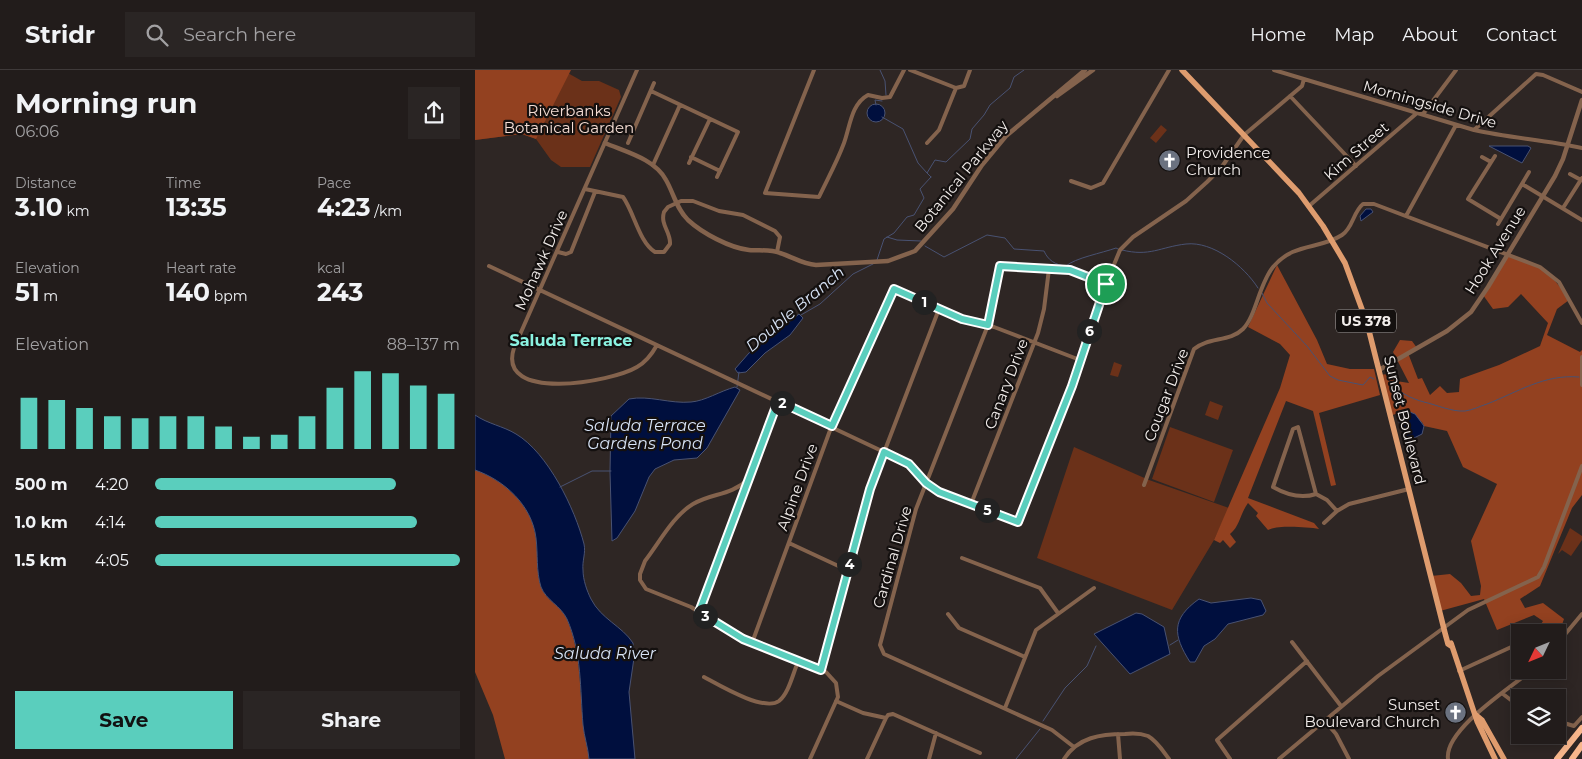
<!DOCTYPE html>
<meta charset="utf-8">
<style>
body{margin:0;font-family:Montserrat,sans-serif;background:#2a2524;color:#f1f3f6;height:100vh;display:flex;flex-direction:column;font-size:19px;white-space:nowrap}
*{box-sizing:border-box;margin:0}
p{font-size:16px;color:#a2a1a3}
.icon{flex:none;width:28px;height:28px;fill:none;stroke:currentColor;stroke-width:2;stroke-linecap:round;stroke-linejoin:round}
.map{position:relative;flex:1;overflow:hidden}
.panel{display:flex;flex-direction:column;background:#221c1b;width:475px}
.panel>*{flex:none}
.needle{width:32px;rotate:227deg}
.buttons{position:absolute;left:1036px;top:554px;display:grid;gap:10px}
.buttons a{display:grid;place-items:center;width:55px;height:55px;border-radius:0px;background:#221c1b;box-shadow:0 2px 12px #0003,0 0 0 1px #3f3a3a;font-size:25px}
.pin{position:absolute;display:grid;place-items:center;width:42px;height:42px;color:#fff;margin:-21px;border:2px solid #fff;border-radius:50%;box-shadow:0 1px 5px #0007}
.km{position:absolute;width:25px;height:25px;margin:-12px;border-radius:50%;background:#222;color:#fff;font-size:14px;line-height:25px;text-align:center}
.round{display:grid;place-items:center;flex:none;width:52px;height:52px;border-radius:0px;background:#2a2524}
.head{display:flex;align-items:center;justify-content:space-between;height:85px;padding:0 15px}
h1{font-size:28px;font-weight:700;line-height:38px}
.metrics{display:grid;grid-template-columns:repeat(3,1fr);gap:8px;height:85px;padding:5px 15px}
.metrics div{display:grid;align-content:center}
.metrics b{font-size:25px;font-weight:700}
.metrics small{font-size:14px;font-weight:400}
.metrics p{font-size:14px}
.chart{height:140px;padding:10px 15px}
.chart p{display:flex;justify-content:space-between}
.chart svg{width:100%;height:90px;margin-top:5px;stroke:#5acebd;stroke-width:6}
.primary-button{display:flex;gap:10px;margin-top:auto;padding:10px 15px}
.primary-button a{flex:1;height:58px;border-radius:0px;background:#5acebd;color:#111;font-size:20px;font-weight:700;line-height:58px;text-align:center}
.primary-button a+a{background:#2a2524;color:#f1f3f6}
ul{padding:0 15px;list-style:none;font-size:16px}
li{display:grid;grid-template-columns:80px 60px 1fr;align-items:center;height:38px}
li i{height:12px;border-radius:6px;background:#5acebd}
header{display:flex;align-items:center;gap:30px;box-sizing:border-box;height:70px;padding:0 25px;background:#221c1b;border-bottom:1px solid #3f3a3a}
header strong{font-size:24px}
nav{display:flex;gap:28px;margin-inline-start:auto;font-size:18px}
.search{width:350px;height:45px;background:#2a2524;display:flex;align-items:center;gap:12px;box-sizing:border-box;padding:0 18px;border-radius:0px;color:#a2a1a3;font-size:19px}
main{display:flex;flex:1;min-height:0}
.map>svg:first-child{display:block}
</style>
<header>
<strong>Stridr</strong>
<div class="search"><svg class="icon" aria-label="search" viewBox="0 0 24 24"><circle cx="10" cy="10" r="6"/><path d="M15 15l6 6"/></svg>Search here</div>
<nav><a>Home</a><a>Map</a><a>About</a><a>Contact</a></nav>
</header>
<main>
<section class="panel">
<div class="head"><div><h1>Morning run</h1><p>06:06</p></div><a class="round"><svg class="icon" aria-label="share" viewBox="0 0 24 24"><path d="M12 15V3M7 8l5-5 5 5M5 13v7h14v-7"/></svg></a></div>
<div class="metrics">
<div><p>Distance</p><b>3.10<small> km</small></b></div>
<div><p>Time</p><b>13:35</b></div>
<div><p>Pace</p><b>4:23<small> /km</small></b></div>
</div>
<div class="metrics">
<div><p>Elevation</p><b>51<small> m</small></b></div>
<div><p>Heart rate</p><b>140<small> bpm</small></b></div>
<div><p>kcal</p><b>243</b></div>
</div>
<div class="chart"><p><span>Elevation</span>88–137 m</p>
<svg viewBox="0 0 160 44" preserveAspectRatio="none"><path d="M5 44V19M15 44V20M25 44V24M35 44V28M45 44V29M55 44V28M65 44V28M75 44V33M85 44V38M95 44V37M105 44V28M115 44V14M125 44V6M135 44V7M145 44V13M155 44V17"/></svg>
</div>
<ul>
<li><b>500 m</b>4:20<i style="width:79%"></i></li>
<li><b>1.0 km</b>4:14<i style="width:86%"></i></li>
<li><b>1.5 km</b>4:05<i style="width:100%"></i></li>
</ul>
<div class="primary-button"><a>Save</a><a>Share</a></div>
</section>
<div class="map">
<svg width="1107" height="689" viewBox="0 0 1107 689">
<rect width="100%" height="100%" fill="#2e2624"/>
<path fill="#6b3119" d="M0 0 91 2 107 11H124L144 20 146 27 115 97H86L76 90 61 69 47 64 0 70Z
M686 55 692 60 681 73 675 68Z
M639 292 647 295 643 307 635 305Z
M735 331 748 336 743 350 730 345Z
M695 357 758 380 739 432 677 409Z
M599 377 674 410 754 438 739 470 697 540 562 488Z
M1095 458 1107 466V470L1096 486 1087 480 1083 484Z"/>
<path fill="#934120" d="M0 0H96L61 69 47 64 0 70Z
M1033 184C1065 197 1075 200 1094 230L1082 239 1072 265 1105 282 1107 280V425L1097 438 1065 516 1045 529 1050 538 1068 533 1089 549 1083 566 1082 562H1069L1063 559 1068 551 1059 545 1022 560 1009 529 965 541 956 506 975 504 986 513 996 526 1005 525 1006 516 996 471 1022 414 988 397 972 361 949 356 947 352 926 342 915 346 905 305 919 303 921 311 934 313 918 282 925 270 937 271 942 278 933 283 943 309 947 308 955 325 965 316 972 323 984 322 985 309 1024 295 1065 276 1073 253 1046 224 1033 237 1018 239 1008 225Z
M802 195 842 270 852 294 875 299H899L905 325 844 343 861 415 856 416 838 341 811 331 773 428 839 453 844 459C831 457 803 455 793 460L781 446 783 443 773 433C765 444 765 456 755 464L761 472 755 478 748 470 745 473 739 470 805 318 815 285 805 274 773 257Z
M0 400C29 410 57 435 61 468 63 484 61 501 66 517 71 530 86 536 92 549 107 585 104 622 109 659 110 669 113 679 114 689H30L18 645 0 602Z"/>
<path fill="#000f3e" stroke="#495272" d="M392 43a9 9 0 1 1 18 0a9 9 0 1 1-18 0Z
M1014 76H1053L1056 78 1047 93Z
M891 139H896L898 142 886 151 885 146Z
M324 244 328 248 315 265 290 283 271 302 263 303 260 299 274 283Z
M260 317 265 320 232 378 222 388 199 390 180 399 174 407 160 441 142 468 137 471 135 402 136 346 154 329C174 325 195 334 216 332 230 331 245 321 260 317Z
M930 340 940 344 949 356 947 364 937 369 929 366 922 346V344Z
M0 345C13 354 28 356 41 364 73 383 100 439 109 474 111 483 107 491 108 500 108 510 112 521 116 529 126 549 147 556 158 573L159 588 154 622 160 689H114C113 677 109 666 108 655 105 619 107 583 92 549 86 536 71 530 66 517 61 501 63 484 61 468 57 435 29 410 0 400Z
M776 528 786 530 791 541 788 545 753 554 740 569 729 576 720 592H715C698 565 696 549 724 529L736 533Z
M661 543 667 544 689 557 695 584 655 604 619 564Z"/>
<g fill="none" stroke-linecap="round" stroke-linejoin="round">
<path stroke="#495272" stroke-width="1" d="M405 0 410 11 411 25
M401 35 400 30 407 31
M407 47 428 59 443 93 452 103
M456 107 452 103 460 90 471 92 495 69 497 59 509 45 515 35 535 18 539 7 549 0
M412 167 422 170 446 171
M450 176 469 187 512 165 530 168 539 179 569 181C573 190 580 195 591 196 600 188 627 183 641 178L643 179
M647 180C675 187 685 177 711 174 738 171 769 196 783 218
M402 190 409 169 419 163 432 147 439 145 449 128 445 119 456 107
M787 223 792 233 832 276 855 306 863 310 888 315 895 307 899 309
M326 245 345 234 378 204 398 194
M914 310C920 321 937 329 949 332 962 335 977 342 990 341 998 340 1005 336 1012 334 1043 322 1069 304 1104 307
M262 317 264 302
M85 417 117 401H136
M695 575 703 570
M568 651 590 618 612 596 621 576
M541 689 565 659"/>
<path stroke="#84634d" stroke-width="4" d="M162 0 39 278C21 333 137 312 162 297 171 292 177 284 182 275
M339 0 290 123 344 127C352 110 362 92 369 73 375 57 376 34 393 25L407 28 415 27 429 0
M435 0 481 18 489 16 495 0
M799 0 999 60C1035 68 1071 70 1107 78
M176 21 263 62 242 107
M815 26 881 96
M948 44 981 0
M999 60 1061 4 1068 5 1107 22
M153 73 179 13
M452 73 464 60 481 18
M1020 86 993 129 1026 149
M216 87 245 101
M1007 87 1016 92
M214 93 235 49
M178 95 205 35
M1095 104 1106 110
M596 111 616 118 628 113 694 0
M1047 114 1107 150
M110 119 148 127C159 142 164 172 180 182H189L195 174C196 162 185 155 189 142L193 137 206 131H218L244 141 268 145 300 161 305 167 302 182
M834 136 942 43
M1088 138 1107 108
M931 146 981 55
M1023 154 1054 102
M83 182 91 184 96 182 120 122
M14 196 426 390 464 422 543 452 597 316 631 214 645 180 658 167 711 131 732 112 746 98 769 65 827 16 829 9
M1107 287V315
M823 357 841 424C826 429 812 425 798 417L818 359Z
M275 408C254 427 239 422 218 434 198 446 184 473 170 491L165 504V510L171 519 216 537 268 569 351 602 361 613 363 627 335 689
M669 415 719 279C733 267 755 272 768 259 781 246 784 214 798 197 819 172 844 180 867 165 878 158 878 142 888 134H899L1065 197 1084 212 1107 253
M841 424 852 430 862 441
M496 434 563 263 569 239 574 199
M849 453 862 441 874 434 934 419
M314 473 372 500
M487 488 565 518 583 543
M224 542 303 331
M473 544 484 558 550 587
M817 572 866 636
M277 573 357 355 419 219 487 249 519 257 605 290
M1082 574 1107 544
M346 599 395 419 464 239
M984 601 1045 573
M229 607C244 615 289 642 304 631 314 623 318 603 323 592
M1028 624 1045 637
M361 631 388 643 411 648 413 645 418 644 505 683
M530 638 561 560 619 518
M849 650 861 664 874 689
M1082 651 1099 656 1107 647
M643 664 645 689
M599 677 577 660 409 584 405 575 441 439 513 255 525 196 595 200 631 214
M392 689 411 648
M454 689 461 663
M589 689C603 667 626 664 650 664 658 663 665 663 673 666 682 671 688 681 694 689
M755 689 742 670 832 591
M804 689 903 606 993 540 1063 507 1069 497 1107 396
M973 689C969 660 1035 618 1057 600"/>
<path stroke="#84634d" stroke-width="4.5" d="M582 26 618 0
M130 73C151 82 180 89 191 110 199 124 201 138 213 150 227 163 255 178 274 180 284 181 295 179 305 183 318 187 327 194 341 195L413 191 440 181 478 139 507 95 531 66 610 0
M904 300 972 261 996 242 1013 217 1080 106 1088 89 1107 30"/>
<path stroke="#df9c6e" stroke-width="5.5" d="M707 0 824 123 848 156 870 193 892 253 970 563 973 574 976 576
M976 573 1002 651 1020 689
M1001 645 1007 650 1029 689"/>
<path stroke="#f9b78c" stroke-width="6" d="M1082 689 1107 658
M1097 689 1107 675"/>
</g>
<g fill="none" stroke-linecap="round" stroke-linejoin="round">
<defs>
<path id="route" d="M525 196 595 200 631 214 597 316 543 452 464 422 451 413 434 394 409 382 395 419 346 600 268 569 224 542 303 331 357 356 419 219 487 249 513 255Z"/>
</defs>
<use href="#route" stroke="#fff" stroke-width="10"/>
<use href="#route" stroke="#5acebd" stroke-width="6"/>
</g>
<defs>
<symbol id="church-disc" viewBox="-11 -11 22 22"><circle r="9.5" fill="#6b7280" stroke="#14100f"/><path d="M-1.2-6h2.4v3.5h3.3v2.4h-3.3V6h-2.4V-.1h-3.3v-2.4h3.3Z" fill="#fff"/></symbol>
</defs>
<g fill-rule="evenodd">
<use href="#church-disc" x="682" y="78" width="25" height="25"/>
<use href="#church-disc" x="968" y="630" width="25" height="25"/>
</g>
<g text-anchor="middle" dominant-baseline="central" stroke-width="4.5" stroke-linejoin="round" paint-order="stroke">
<rect fill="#14100f" stroke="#b0abaa" stroke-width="1" x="861" y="239.5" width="60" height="23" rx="4"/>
<g font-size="14" font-weight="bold" fill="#f3eeec">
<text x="891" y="251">US 378</text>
</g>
<g font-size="15" fill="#f3eeec" stroke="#14100f">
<text transform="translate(955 34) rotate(16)">Morningside Drive</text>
<text transform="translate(881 81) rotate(-41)">Kim Street</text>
<text transform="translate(486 106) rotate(-51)">Botanical Parkway</text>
<text transform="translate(1020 180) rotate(-58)">Hook Avenue</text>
<text transform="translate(66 190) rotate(-66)">Mohawk Drive</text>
<text transform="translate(531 314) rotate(-69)">Canary Drive</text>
<text transform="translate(691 325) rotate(-69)">Cougar Drive</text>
<text transform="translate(930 350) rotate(76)">Sunset Boulevard</text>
<text transform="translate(322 417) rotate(-70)">Alpine Drive</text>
<text transform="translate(417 487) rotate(-74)">Cardinal Drive</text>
</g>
<g font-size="15" fill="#f5ddd4" stroke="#14100f">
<text x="94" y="40">Riverbanks<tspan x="94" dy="17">Botanical Garden</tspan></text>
</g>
<g font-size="15" fill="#f3eeec" stroke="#14100f" text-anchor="start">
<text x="711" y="82">Providence<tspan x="711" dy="17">Church</tspan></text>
<text x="965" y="634" text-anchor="end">Sunset<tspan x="965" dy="17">Boulevard Church</tspan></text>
</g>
<g font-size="16" font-style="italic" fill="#d9e5f8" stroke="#14100f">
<text transform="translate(320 239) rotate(-40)">Double Branch</text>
<text x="170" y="355">Saluda Terrace<tspan x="170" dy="18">Gardens Pond</tspan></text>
<text x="130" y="583">Saluda River</text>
</g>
<g font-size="16" font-weight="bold" fill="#8bf2e1" stroke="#14100f">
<text x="96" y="270">Saluda Terrace</text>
</g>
</g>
</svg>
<div class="buttons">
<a><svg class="needle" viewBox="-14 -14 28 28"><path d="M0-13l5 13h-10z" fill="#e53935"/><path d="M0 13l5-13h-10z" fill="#a2a1a3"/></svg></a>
<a><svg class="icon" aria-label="layers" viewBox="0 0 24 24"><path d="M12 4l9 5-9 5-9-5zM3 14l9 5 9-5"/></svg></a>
</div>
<div class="pin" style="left:631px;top:214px;background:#1e9e55"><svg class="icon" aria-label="arrive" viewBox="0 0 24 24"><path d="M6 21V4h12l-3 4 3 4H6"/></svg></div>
<b class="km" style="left:449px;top:232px">1</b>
<b class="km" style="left:307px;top:333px">2</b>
<b class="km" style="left:230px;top:546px">3</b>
<b class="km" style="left:374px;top:494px">4</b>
<b class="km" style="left:512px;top:440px">5</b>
<b class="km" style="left:614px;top:261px">6</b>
</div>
</main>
